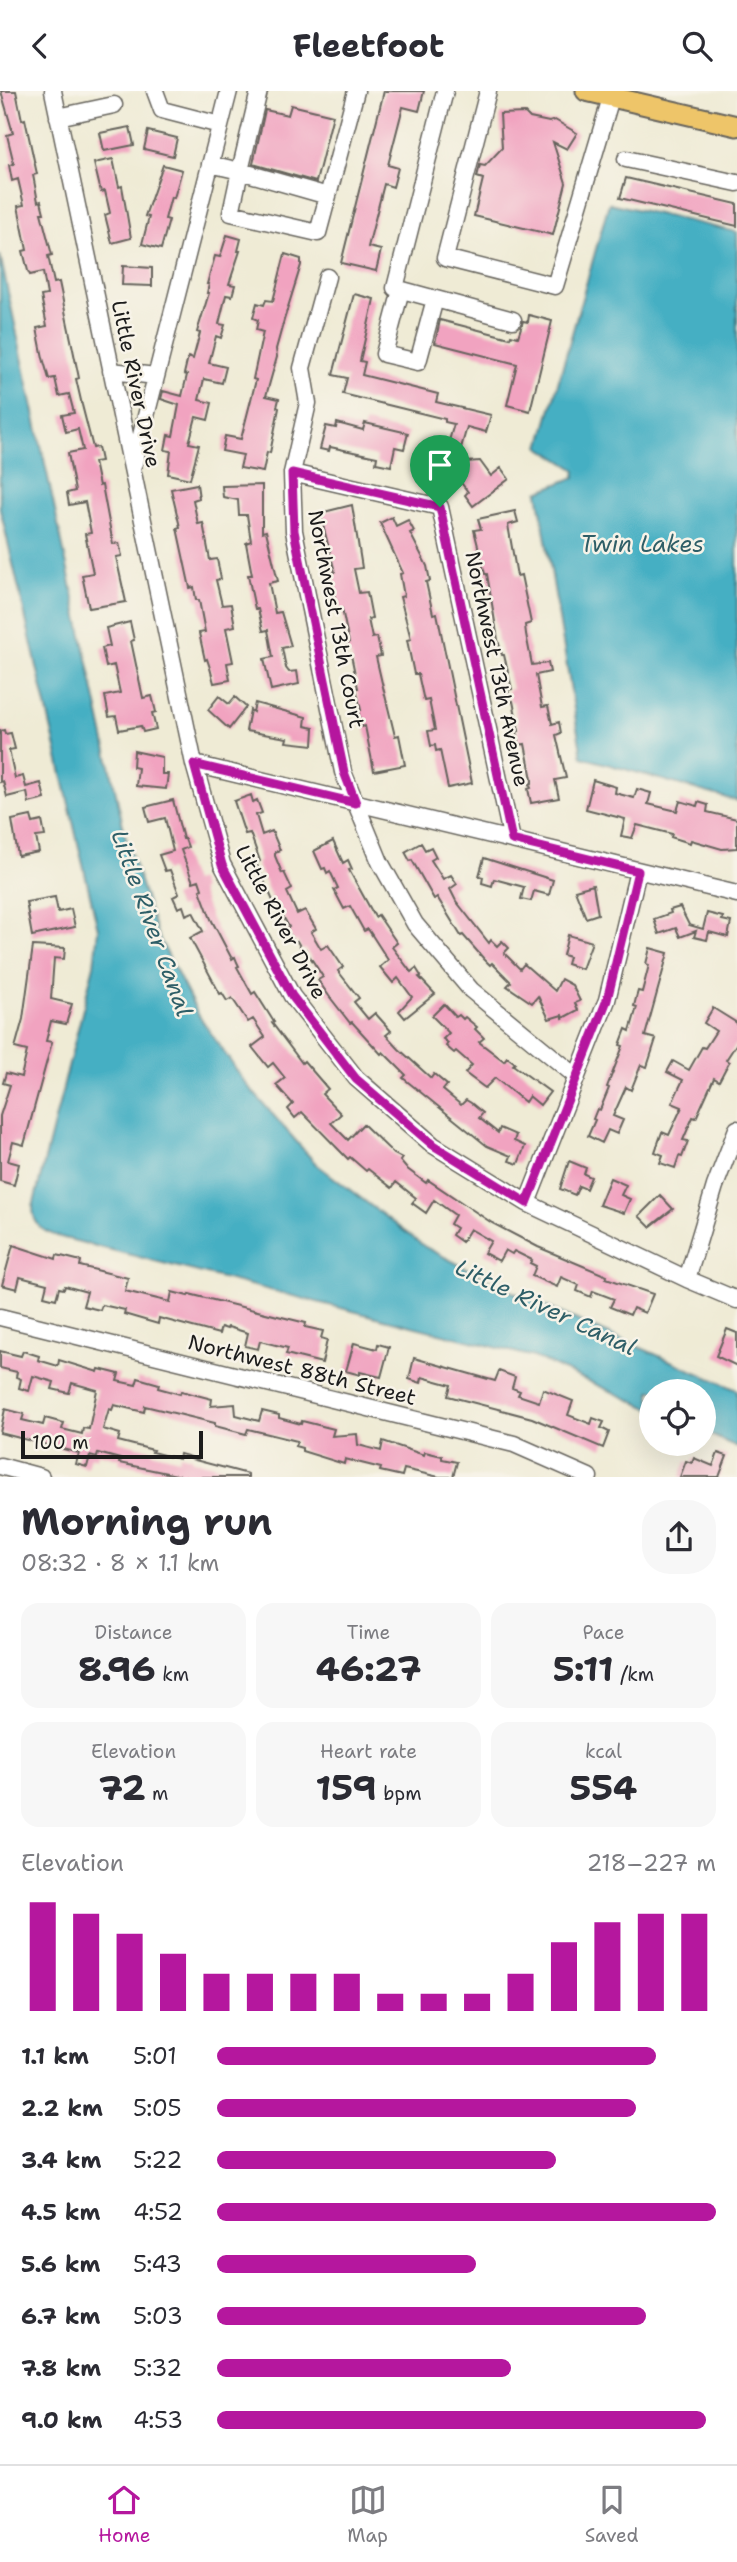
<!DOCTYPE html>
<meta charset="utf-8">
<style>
body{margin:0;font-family:"Shantell Sans",sans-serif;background:#f7f7f7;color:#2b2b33;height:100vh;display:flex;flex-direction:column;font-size:26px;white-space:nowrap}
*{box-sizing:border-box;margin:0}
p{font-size:23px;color:#7c7c81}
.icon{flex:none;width:38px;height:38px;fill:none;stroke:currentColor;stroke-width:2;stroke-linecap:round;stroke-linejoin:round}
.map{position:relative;height:1386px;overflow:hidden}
.sheet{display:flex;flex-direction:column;background:#fff;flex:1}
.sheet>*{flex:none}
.controls{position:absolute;left:639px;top:1288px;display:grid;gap:14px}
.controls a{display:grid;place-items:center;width:77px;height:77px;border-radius:50%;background:#fff;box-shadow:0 7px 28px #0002;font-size:35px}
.scale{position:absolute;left:21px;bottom:18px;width:182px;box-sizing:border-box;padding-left:7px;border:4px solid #1c1c1c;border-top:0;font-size:19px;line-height:24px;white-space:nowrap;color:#1c1c1c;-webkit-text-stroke:5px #f7f3e8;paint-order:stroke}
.pin{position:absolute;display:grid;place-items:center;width:60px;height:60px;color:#fff;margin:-72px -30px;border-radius:50% 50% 50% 0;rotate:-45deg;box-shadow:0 0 7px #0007}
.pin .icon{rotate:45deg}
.round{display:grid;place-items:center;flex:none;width:74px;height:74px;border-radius:28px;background:#f7f7f7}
.overview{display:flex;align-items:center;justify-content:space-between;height:119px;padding:0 21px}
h1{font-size:38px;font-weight:700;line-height:52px}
.metrics{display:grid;grid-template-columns:repeat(3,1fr);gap:10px;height:119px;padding:7px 21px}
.metrics div{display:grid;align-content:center;border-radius:18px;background:#f7f7f7;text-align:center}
.metrics b{font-size:35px;font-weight:700}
.metrics small{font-size:19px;font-weight:400}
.metrics p{font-size:19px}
.chart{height:196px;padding:14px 21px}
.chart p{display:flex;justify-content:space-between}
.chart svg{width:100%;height:126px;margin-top:7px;stroke:#b5179e;stroke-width:6}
ul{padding:0 21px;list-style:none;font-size:23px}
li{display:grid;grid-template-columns:112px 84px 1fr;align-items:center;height:52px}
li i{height:18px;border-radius:9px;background:#b5179e}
header{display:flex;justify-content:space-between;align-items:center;height:91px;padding:0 21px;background:#fff;font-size:32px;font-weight:700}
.tabs{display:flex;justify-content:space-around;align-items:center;height:98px;border-top:2px solid #e1e1e2;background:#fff;font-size:19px;color:#7c7c81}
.tabs a{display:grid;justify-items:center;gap:4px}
.tabs .current{color:#b5179e}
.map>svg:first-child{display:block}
</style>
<header><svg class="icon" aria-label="back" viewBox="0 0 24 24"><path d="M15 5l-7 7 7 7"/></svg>Fleetfoot<svg class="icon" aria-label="search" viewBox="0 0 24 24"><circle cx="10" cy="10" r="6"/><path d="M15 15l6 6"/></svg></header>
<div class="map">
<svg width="737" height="1386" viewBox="0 0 737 1386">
<rect width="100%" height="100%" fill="#f7f3e8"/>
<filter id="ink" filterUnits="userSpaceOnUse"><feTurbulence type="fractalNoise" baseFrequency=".0143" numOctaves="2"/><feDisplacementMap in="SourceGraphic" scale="14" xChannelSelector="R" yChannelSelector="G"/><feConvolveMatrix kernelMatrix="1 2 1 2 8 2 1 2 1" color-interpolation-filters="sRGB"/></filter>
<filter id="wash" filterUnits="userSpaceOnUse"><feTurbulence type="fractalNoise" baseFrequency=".00686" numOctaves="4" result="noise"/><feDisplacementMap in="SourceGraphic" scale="28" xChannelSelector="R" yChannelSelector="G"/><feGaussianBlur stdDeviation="1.57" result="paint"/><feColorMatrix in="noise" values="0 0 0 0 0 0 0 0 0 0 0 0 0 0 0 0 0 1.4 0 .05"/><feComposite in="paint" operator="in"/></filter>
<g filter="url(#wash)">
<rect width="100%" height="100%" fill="#efebd5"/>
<path fill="#44afc3" stroke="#306670" stroke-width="2" d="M609 112 737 141V710L582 666 538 401 575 386 576 379 540 356Z
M0 164 125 744 157 843 199 925 246 993 316 1073 425 1156 506 1198 737 1299V1356L704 1341V1300H651V1318L534 1266 64 1147C46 1142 33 1137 33 1116L94 874 98 838 0 417Z"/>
<g id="blocks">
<path fill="#f1a3c0" d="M1 0H16L22 29 25 28 37 83 33 84 38 111 41 110 44 122H41L52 164 48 165 54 192 59 191 79 287 76 288 82 314 93 357 98 356 101 370 94 371 99 395 102 394 113 453 119 452 122 465 116 466 126 511 89 517 82 484 93 482 85 443 91 442 85 411 69 414 67 402 75 400 68 362 83 359 78 338 66 341 62 324 74 322 69 303 59 305 55 287 49 288 43 267 37 237 47 235 41 205 47 204 43 181 30 184 28 180 23 160 27 159 18 115 24 114 18 88 12 90 9 74 14 73 7 44 13 42Z
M384 0H424L419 20 403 16 388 74 398 77 393 96 384 93 368 156 381 159 376 180 341 172Z
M291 14 333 24 316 91 253 73 265 19 288 24Z
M525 22 530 27 549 31 555 29 577 42 567 58 553 51 566 92 553 144 474 125 483 88 477 86 480 74 485 75 502 57 500 23Z
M130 36 134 54 104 60 100 42Z
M148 40 177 47 173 65 144 58Z
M113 68 119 96 122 95 131 147 112 152 105 124 110 122 105 100 101 101 94 72Z
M163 74 182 79 174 107 171 106 165 128 169 129 161 158 142 153 149 126 145 125Z
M626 87 737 113V135L620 107Z
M227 144 241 148 238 160H240L229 193 235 194 232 205 226 204 219 233 225 234 221 247 216 245 209 272 226 276 222 292 204 288 199 309 212 312 208 329 196 326 189 352 199 354 190 388 168 383 171 360 165 359 168 344 173 345 179 314 161 308 163 300 182 305 187 284 184 283 188 266 193 268 200 242 197 241 209 202H207L209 193H207L215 165 220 166Z
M285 163 301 168V174L284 229 276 258 277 266 266 305 279 308 277 316 279 317 270 362 267 361 263 381 240 377 243 364 222 360 225 345 241 348 256 289 253 288 263 241 256 239 258 229 253 227 257 212 264 214 266 209 273 210Z
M123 175 152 177V195L122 194Z
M354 203 374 208 360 270 365 271 362 284 438 303 436 311 491 324 486 341 467 336 461 357 448 353 454 333 445 331V328L343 303 347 287 333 284Z
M529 224 552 230 530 320 507 314 517 273 435 252 440 229 510 247 511 244 518 246 523 230 528 231Z
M337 332 363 339 365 332 408 342 404 358 395 356 391 375 376 372 377 366 330 356 329 360 320 358 326 335 336 337Z
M480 370 491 385 501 377 509 388 473 415 465 404 468 401 453 381 466 371Z
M197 393 199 407 193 409 198 433 203 432 210 469 217 468 221 488 216 489 222 514 231 513 235 535 226 537 233 571 227 572 230 589 214 592 210 577 207 568 205 569 199 542 205 541 199 509H196L194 496 190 497 177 437 180 436 171 398Z
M262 394V441L266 440 278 490 269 492 275 522 281 521 291 555 282 557 286 577 289 581 297 580 299 593 271 599 264 568 273 566 268 539 263 540 258 518H255L248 484H252L246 452 251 450 247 424H239L238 409 223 406 222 395Z
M352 414 362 477 354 478 359 502 367 501 372 527 368 528 372 547 377 546 381 565 376 566 382 592 395 645 399 644 405 674 374 680 365 635 362 636 358 619H361L356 597H358L351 564 347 565 345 553 349 552 342 518 337 519 335 507 330 482 335 481 320 422Z
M515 420 518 431 508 434 517 485 521 484 531 532 525 534 526 543 532 574 548 572 550 581 536 584 542 616 548 615 552 633 559 631 561 642 556 644 566 687 555 689 559 707 531 712 528 698 531 697 529 693 532 692V688L525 653 519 654 517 640H519L513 610 510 611 508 599 512 598 504 564H502L498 549 487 483H485L474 439 481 438 478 428Z
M392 426 396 435 408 429 414 440 410 442 427 475 430 490 426 491 433 523 437 522 472 692 448 697 440 659 436 660 435 654 431 655 428 640 435 639 429 609 424 610 418 583H414L407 549 411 548 400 506 404 505 400 483 403 482 380 432Z
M130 531 134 549 131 550 143 607 152 605 156 621 152 622 156 638 143 641 141 635 119 639 116 625 109 626 105 605 120 602 114 574 106 576 102 557 110 555 106 537Z
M219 605 229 613 235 606 246 616 229 638 208 619Z
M255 612 306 626 305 635 314 637 313 654 286 651 287 647 246 640 250 619 253 621Z
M4 639 5 643 11 642 15 658 9 659 15 687 23 685 26 696 41 692 45 708 29 712 27 701 7 706 3 690 0 691V640Z
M134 660 162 666V683H168L166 698 136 695 138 677 133 676Z
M593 689 616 696 615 702 634 707 637 698 651 702 648 713 677 720 680 710 697 715 698 711 708 714 707 721 737 728V757L722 758 691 749 690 752 671 746 672 743 637 734 632 747 621 745 625 728 586 718Z
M251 704 253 711 257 709 262 722 256 724 262 744 272 740 280 759 275 761V765L282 782 284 781 292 798 287 801 297 823 305 819 316 838 311 841 321 858 328 854 343 876 338 880 359 907 354 911 368 928 375 922 391 940 386 944 399 958 431 987 434 983 447 994 443 999 461 1014 466 1009 471 1012 483 1022 479 1027 498 1042 500 1037 516 1044 514 1050 525 1055 518 1073 509 1070 511 1065 487 1055 403 987 406 984 383 961 381 963 352 931 350 932 329 905 318 889 323 886 305 858 302 859 297 850 294 851 286 838 289 836 280 820 278 821 256 772 260 770 250 742 245 743 234 710Z
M173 709 183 748H185L188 756 181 759 193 791 199 789 202 798 200 799 211 828 232 868 235 866 237 871 239 875 237 876 252 903 255 901 274 931 272 932 302 972 304 970 328 998 322 1003 341 1023 331 1032 348 1049 363 1033 394 1063 402 1067 400 1070 406 1077 426 1092 428 1089 492 1132 538 1156 607 1185 606 1187 653 1203 645 1222 633 1217 630 1224 610 1216 614 1208 593 1200 591 1206 577 1200 579 1194 561 1186 557 1196 532 1185 536 1175 530 1172 532 1169 514 1160 512 1163 505 1159 499 1170 484 1162 491 1150 470 1138 462 1151 452 1144 456 1137 450 1133 455 1124 434 1109 426 1122 412 1112 416 1107 396 1091 392 1097 368 1078 366 1080 350 1066 348 1068 302 1021 295 1027 288 1018 293 1013 276 994 285 987 273 972 268 976 252 956 265 946 253 928 248 931 232 907 227 910 222 902 220 903 190 847 203 840 193 821 186 824 183 815 178 817 173 806 179 803 170 779 165 780 159 764 173 760 165 727 149 731 145 716Z
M31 725 33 732 42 730 45 745 36 746 39 761 18 765 12 729Z
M333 750 343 772 348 769 352 778 349 779 375 826 378 824 397 852 392 856 411 881 416 877 421 885 419 886 435 903 405 927 399 920 412 906 398 887 393 892 380 876 388 869 368 838 364 840 350 815 344 818 334 799 338 797 330 780 327 782 325 777 322 778 314 760Z
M421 752 425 759 431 756 436 766 431 769 443 788 451 784 457 793 450 798 456 810 489 852 491 849 497 855 502 850 509 857 504 862 520 878 524 873 555 900 561 888 572 894 580 910 575 912 578 919 563 927 562 924 549 928 538 905 532 912 507 895 511 891 492 872 490 874 484 868 463 844 461 845 437 806 434 808 412 769 410 770 405 761Z
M484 767 553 789 549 804 534 800 531 810 521 808 524 796 494 788 492 795 482 792 483 786 479 785Z
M593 794 598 823 586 827 575 799Z
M55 806 58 821 71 818 75 836 32 845 26 811Z
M680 816 689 834 703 838 707 822 723 826 722 829 731 831 728 846 709 841 707 849 694 846 696 840 680 846 676 837 659 843 654 828 671 822 670 819Z
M568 844 592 851 582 878 567 873 569 866 563 864Z
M33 855 65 857 64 868 54 867 51 908 72 913 66 933 51 930 46 950 52 951 24 1054 13 1051 8 1070 19 1073 14 1094 0 1090V1025L10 994 3 992 6 982 21 986 27 960 15 957 23 928Z
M650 857 668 862 645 945 656 948 647 976 641 974 631 999 626 996 613 1025 623 1029 617 1043 608 1039 602 1052 588 1045 595 1029 593 1028 597 1018 600 1019 609 997 607 996 623 955 620 954 626 938 630 940 637 916 634 915 636 907 638 900 642 901 649 874 646 873Z
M444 913 456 926 459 924 463 928 465 926 477 936 475 938 484 947 479 951 504 970 507 966 515 972 513 974 550 1001 540 1014 529 1005 525 1011 495 987 485 997 465 982 472 974 456 960 454 962 446 955 448 952 443 948 449 942 432 925Z
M713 917 737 932V952L726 969 729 971 719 990 714 987 696 1027 693 1026 683 1049 688 1050 682 1066 679 1065 675 1077 660 1072 663 1064 655 1061 662 1041 669 1044 682 1016 672 1012 683 989 667 981 673 970 689 979 702 956 705 957 716 940 704 932Z
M569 1070 586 1077 584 1083 591 1086 586 1098 579 1095 575 1104 560 1098Z
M610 1087 626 1094 621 1104 630 1108 624 1122 599 1114Z
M660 1104 673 1118 650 1136 639 1125Z
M13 1154 56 1168 57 1164 81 1170 80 1175 128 1187 125 1200 170 1211 172 1201 188 1205 189 1203 306 1232 305 1236 323 1240 321 1247 327 1249 322 1272 286 1263 288 1257 260 1250 258 1258 245 1255 248 1242 228 1236 227 1238 221 1236 219 1243 159 1227 158 1233 124 1223 125 1219 102 1214 100 1219 83 1215 87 1201 65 1195 64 1198 59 1197 56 1208 44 1205 47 1193 20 1186 17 1198 2 1194Z
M727 1238 737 1242V1275L716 1265Z
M354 1252 377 1258 378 1253 389 1256 381 1286 360 1281V1284L346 1280Z
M0 1260 21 1265 23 1260 39 1265 38 1269 58 1275 59 1269 98 1281 99 1278 119 1283 117 1290 136 1294 138 1287 159 1293 158 1297 180 1303 181 1300 212 1308 211 1315 235 1313 236 1324 259 1330 262 1320 279 1324V1327L301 1333 302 1330 334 1338 332 1345 357 1343 358 1354 381 1360 383 1350 424 1364 425 1361 442 1365V1368L457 1371 453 1386H439L404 1378 402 1385 380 1380 381 1377 345 1368 344 1373 302 1360V1357L295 1355 297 1350 248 1338 246 1343 215 1335V1332L145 1315 144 1321 114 1314 112 1319 109 1318 103 1338 120 1343 118 1350 153 1359 152 1361 179 1368 180 1363 191 1366V1368L248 1383V1386H186L119 1372 120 1368 98 1362 97 1367 90 1365 87 1376 76 1373 79 1362 0 1342 5 1318 24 1323 22 1329 43 1334 45 1327 56 1330 64 1332 62 1338 82 1343 83 1337 89 1338 97 1299 72 1292 69 1302 52 1298 54 1291 33 1285 29 1300 19 1297 21 1288 16 1286 17 1281 0 1277Z
M414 1267 495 1290 499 1280 515 1286 512 1297 520 1300 518 1304 539 1311 543 1298 573 1310 568 1324 591 1333 593 1327 604 1331 601 1337 609 1341 603 1357 532 1327 448 1305 451 1294 422 1286 421 1292 409 1288Z
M718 1362 727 1365 719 1386H680L686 1370 692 1372 694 1367 713 1375Z"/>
</g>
</g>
<g filter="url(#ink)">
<use href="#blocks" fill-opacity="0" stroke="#66645d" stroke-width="2"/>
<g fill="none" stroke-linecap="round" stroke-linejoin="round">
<defs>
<path id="minor" d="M53 0 194 673 222 773 292 905 356 987 433 1054 527 1112 687 1188 737 1209
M155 0 162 19 220 34
M259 0 240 80 328 105
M445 0 395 197 513 229
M488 0 445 167 555 195 613 0
M58 26 114 14
M626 68 737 92
M210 73 240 80 231 122 318 142 356 0
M327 186 302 277 308 312 292 382 294 440 343 681 380 771 415 833 471 899 577 986
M401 199 384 263 418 271 435 208
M111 280 156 285
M134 372 229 0
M292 382 440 416 512 749
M194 673 737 803
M527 1112 607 909 638 780
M687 1188 715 1095 737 1038
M0 1226 514 1353 589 1386
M0 1375 41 1386"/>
<path id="major" d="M586 0 737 35"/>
</defs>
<use href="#minor" stroke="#66645d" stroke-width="19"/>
<use href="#major" stroke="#66645d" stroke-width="23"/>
<use href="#minor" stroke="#fff" stroke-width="16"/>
<use href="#major" stroke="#eec569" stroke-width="19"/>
</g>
</g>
<g fill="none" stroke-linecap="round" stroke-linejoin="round" filter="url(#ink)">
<defs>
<path id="route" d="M292 382 440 416 512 749 638 780 607 909 527 1112 433 1054 356 988 292 905 222 774 194 673 356 712 344 681 294 440Z"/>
</defs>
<use href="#route" stroke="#fff" stroke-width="14"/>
<use href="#route" stroke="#b5179e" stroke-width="9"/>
</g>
<g text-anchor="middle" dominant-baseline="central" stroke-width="5" stroke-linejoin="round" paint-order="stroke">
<g font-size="21" fill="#1c1c1c" stroke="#f7f3e8">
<text transform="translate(136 293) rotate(78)">Little River Drive</text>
<text transform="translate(336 528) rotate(79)">Northwest 13th Court</text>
<text transform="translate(497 578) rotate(78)">Northwest 13th Avenue</text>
<text transform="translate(281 831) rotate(62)">Little River Drive</text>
<text transform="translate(302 1279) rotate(14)">Northwest 88th Street</text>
</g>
<g font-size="23" font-style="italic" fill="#2e5e67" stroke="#f7f3e8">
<text x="642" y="453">Twin Lakes</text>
<text transform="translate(152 832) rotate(70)">Little River Canal</text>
<text transform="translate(546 1216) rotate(25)">Little River Canal</text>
</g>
</g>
</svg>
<div class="controls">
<a><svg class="icon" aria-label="locate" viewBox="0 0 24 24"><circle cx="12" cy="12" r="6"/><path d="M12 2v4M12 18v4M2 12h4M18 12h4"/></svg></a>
</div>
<div class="scale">100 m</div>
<div class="pin" style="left:440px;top:416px;background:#1e9e55"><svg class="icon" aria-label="arrive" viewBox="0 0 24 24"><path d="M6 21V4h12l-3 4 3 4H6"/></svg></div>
</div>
<section class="sheet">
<div class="overview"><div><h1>Morning run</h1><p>08:32 · 8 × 1.1 km</p></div><a class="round"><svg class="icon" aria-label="share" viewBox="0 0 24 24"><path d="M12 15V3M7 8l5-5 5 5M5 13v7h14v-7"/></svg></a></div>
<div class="metrics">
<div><p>Distance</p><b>8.96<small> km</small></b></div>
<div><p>Time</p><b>46:27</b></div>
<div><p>Pace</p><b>5:11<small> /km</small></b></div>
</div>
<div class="metrics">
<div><p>Elevation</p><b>72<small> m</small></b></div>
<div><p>Heart rate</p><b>159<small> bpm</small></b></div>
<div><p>kcal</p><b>554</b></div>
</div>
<div class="chart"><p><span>Elevation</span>218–227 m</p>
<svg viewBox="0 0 160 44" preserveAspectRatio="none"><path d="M5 44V6M15 44V10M25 44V17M35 44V24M45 44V31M55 44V31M65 44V31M75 44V31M85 44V38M95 44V38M105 44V38M115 44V31M125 44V20M135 44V13M145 44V10M155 44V10"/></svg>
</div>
<ul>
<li><b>1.1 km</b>5:01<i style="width:88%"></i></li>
<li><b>2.2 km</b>5:05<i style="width:84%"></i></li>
<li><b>3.4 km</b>5:22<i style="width:68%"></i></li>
<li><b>4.5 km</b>4:52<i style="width:100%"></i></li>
<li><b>5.6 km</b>5:43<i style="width:52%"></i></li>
<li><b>6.7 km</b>5:03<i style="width:86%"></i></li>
<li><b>7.8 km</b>5:32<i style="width:59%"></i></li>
<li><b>9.0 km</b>4:53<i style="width:98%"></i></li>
</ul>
</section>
<nav class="tabs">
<a class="current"><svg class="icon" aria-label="home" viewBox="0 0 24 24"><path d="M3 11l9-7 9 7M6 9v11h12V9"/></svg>Home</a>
<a><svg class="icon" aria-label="map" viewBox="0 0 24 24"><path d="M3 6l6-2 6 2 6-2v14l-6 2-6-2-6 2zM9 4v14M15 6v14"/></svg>Map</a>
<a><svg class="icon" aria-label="saved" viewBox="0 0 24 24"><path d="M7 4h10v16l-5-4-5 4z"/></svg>Saved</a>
</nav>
